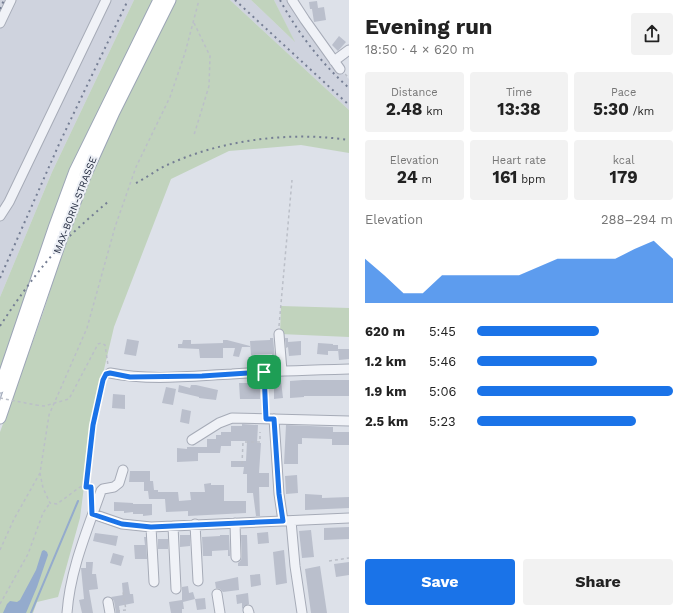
<!DOCTYPE html>
<meta charset="utf-8">
<style>
body{margin:0;font-family:"Work Sans",sans-serif;background:#f2f2f2;color:#222;height:100vh;display:flex;flex-direction:column;font-size:15px;white-space:nowrap}
*{box-sizing:border-box;margin:0}
p{font-size:13px;color:#767676}
.icon{flex:none;width:22px;height:22px;fill:none;stroke:currentColor;stroke-width:2;stroke-linecap:round;stroke-linejoin:round}
.map{position:relative;flex:1;overflow:hidden}
.sheet{display:flex;flex-direction:column;background:#fff;width:340px}
.sheet>*{flex:none}
.pin{position:absolute;display:grid;place-items:center;width:34px;height:34px;color:#fff;margin:-17px;border-radius:8px;box-shadow:0 2px 6px #0006}
.round{display:grid;place-items:center;flex:none;width:42px;height:42px;border-radius:4px;background:#f2f2f2}
.summary{display:flex;align-items:center;justify-content:space-between;height:68px;padding:0 16px}
h1{font-size:22px;font-weight:700;line-height:30px}
.metrics{display:grid;grid-template-columns:repeat(3,1fr);gap:6px;height:68px;padding:4px 16px}
.metrics div{display:grid;align-content:center;border-radius:4px;background:#f2f2f2;text-align:center}
.metrics b{font-size:17px;font-weight:700}
.metrics small{font-size:11px;font-weight:400}
.metrics p{font-size:11px}
.chart{height:112px;padding:8px 16px}
.chart p{display:flex;justify-content:space-between}
.chart svg{width:100%;height:72px;margin-top:4px;fill:#1a73e8;opacity:.7}
.button{display:flex;gap:8px;margin-top:auto;padding:8px 16px}
.button a{flex:1;height:46px;border-radius:4px;background:#1a73e8;color:#fff;font-size:16px;font-weight:700;line-height:46px;text-align:center}
.button a+a{background:#f2f2f2;color:#222}
ul{padding:0 16px;list-style:none;font-size:13px}
li{display:grid;grid-template-columns:64px 48px 1fr;align-items:center;height:30px}
li i{height:10px;border-radius:5px;background:#1a73e8}
main{display:flex;flex:1;min-height:0}
.map>svg:first-child{display:block}
</style>
<main>
<div class="map">
<svg width="349" height="613" viewBox="0 0 349 613">
<rect width="100%" height="100%" fill="#dde1e9"/>
<path fill="#cfd3de" d="M0 0H134L52 172 0 297Z
M230 0H251L294 41 274 0H288L305 29 340 71 349 79V110Z"/>
<path fill="#c1d3bd" d="M134 0H153L87 135 72 167 0 370V297L52 172Z
M175 0H230L349 110V153L301 145 229 151 171 179 114 327 93 416 80 518 58 597 37 602 33 613H0V432L43 313 69 231 90 177 118 114Z
M251 0H274L295 42Z
M281 306 349 308V337L280 334Z"/>
<path fill="#94abcd" d="M44 550 47 552 48 555 37 587 26 613H3L7 604 10 601 17 602 20 600 36 570 42 551Z"/>
<g fill="none" stroke-linecap="round" stroke-linejoin="round">
<path stroke="#94abcd" stroke-width="2" d="M31 613 78 501"/>
</g>
<path fill="#babfcc" d="M317 1 318 8 324 7 326 20 314 22 312 9H310L309 2Z
M339 36 346 42 338 51 332 45Z
M270 338H273L275 359 273 360 272 354 251 355 250 341 270 340Z
M285 338H288V342L301 341V355L289 356 288 347 286 348Z
M127 339 139 341 136 356 124 354Z
M183 340H191V344L223 343V340H227L250 346V347H242L239 357 233 356 235 348H223V358H200L199 349 178 348V344H182Z
M318 343 333 344V345H338V351H328V355L317 354Z
M338 349H349V359L339 360Z
M303 380H349V396H304V397L290 398V381Z
M281 381 283 398 274 399V382Z
M239 383H260V399H240Z
M179 385 190 388 191 385H196L218 390 216 400 199 398V397L178 392Z
M166 387 176 389 173 405 162 403Z
M113 394 125 395V409L112 408Z
M182 409 191 411 189 424 180 422Z
M242 424 258 425 257 443H261L259 473H269V487H259L260 516H256L253 493H247V474H243L244 467H231V461H246L247 441H231V446H221L220 453H198V461L177 462V448L187 449V447H207V439H216V435H221V432H231V426H242Z
M286 425 333 427V432H349V445H332V439L302 438V444H298V464H284Z
M130 471H150V481H153L154 490H158V492H178L179 501 191 500 190 492H205L204 484 211 483V485H224V501H246V513L188 516V511L166 512 165 499H149L148 491H144V482H129Z
M297 475 298 493 286 494 285 476Z
M305 494 322 495V498L349 497V508L305 510Z
M114 502 133 503V504H152V515L143 516V514H133V512L124 513V511H114Z
M349 527V539L324 540V528Z
M311 530 314 557 302 558 299 531Z
M268 532 269 543 258 544 257 533Z
M95 533 118 536 116 546 93 541Z
M180 535H190V546L180 547Z
M220 535H229L230 556H228V550L212 551V556H203L202 537 220 536Z
M241 535H247L248 566H238V563L241 560 242 557Z
M144 537H146L147 559H135L134 545H145Z
M158 539H168V549H158Z
M284 550 287 583 276 585 273 552Z
M113 553 124 556 121 566 110 563Z
M86 562H93L92 574H96L98 589 89 590 93 613H82L79 600 84 599 81 568H86Z
M349 562V575L336 577 334 564Z
M320 566 327 613H311L305 569Z
M260 574 261 585 251 587 250 575Z
M238 577 239 590 223 592 220 589 216 588 215 582Z
M128 582 130 594H133L134 603 119 606 120 613H116L114 601 111 597 123 595 122 583Z
M188 586 189 593 193 592 195 599 183 602 184 609H182V613H171L169 602 182 600V587Z
M248 593 249 604 244 606 242 609V603L237 604 236 595Z
M205 598 206 609 197 610 195 599Z"/>
<g fill="none" stroke-linecap="round" stroke-linejoin="round">
<defs>
<path id="minor" d="M292 0 305 20 340 69
M0 23 11 0
M334 61 349 50
M0 216 9 202 106 0
M279 334 282 371
M110 373C150 381 192 376 232 374 271 371 310 370 349 369
M274 419 279 494 283 521
M192 440 219 423 232 418 349 421
M93 514 122 524 151 527 349 518
M291 521 295 566 302 613
M235 523 236 557
M195 524 198 581
M173 526 176 589
M151 527 154 582
M217 594 220 613
M108 602 110 613
M248 610 249 613
M67 613C70 570 87 531 101 491L103 489 114 487 119 483 123 470"/>
<path id="major" d="M0 387 54 228 75 171 159 0
M0 418 64 231 85 176 114 112 170 0"/>
</defs>
<use href="#minor" stroke="#a6abb7" stroke-width="11"/>
<use href="#major" stroke="#9ba4b6" stroke-width="13"/>
<path stroke="#bbbfc8" stroke-width="1.5" stroke-dasharray="3 3" stroke-linecap="butt" d="M194 23 210 56 209 86 194 135
M345 74 349 78
M279 326 292 180
M265 379V411
M36 405 44 406 69 399 98 344 101 343 105 345 108 365
M242 464 243 442H260V432
M40 473 43 488 50 503 57 504 80 487H91L92 493
M86 487 93 425 105 377
M0 550 14 519 40 473 49 415 87 328 115 227 136 167 170 97 185 53 199 0
M329 561 349 558
M0 604 28 554 43 513 50 503
M117 611 126 610 123 592"/>
<use href="#minor" stroke="#f0f2f7" stroke-width="9"/>
<use href="#major" stroke="#fff" stroke-width="11"/>
<path stroke="#757e94" stroke-width="2" stroke-dasharray="2 4" stroke-linecap="butt" d="M235 0 349 105
M280 0C298 33 321 63 349 88
M0 9 4 0
M136 183C146 178 155 171 165 166 220 140 289 131 349 140
M0 278 60 142 128 0
M0 326C19 297 39 269 62 244 77 228 94 214 110 200"/>
<path stroke="#bbbfc8" stroke-width="1.5" stroke-dasharray="3 3" stroke-linecap="butt" d="M0 398 36 405"/>
</g>
<g fill="none" stroke-linecap="round" stroke-linejoin="round">
<defs>
<path id="route" d="M264 372 266 419H274L279 494 283 521 151 527 122 524 92 514 91 487H86L93 425 103 380 106 374 110 373 130 377 202 376Z"/>
</defs>
<use href="#route" stroke="#fff" stroke-width="8"/>
<use href="#route" stroke="#1a73e8" stroke-width="5"/>
</g>
<g text-anchor="middle" dominant-baseline="central" stroke-width="4" stroke-linejoin="round" paint-order="stroke">
<g font-size="10" fill="#252d41" stroke="#edf0f6">
<text transform="translate(75 205) rotate(-69)">MAX-BORN-STRASSE</text>
</g>
</g>
</svg>
<div class="pin" style="left:264px;top:372px;background:#1e9e55"><svg class="icon" aria-label="arrive" viewBox="0 0 24 24"><path d="M6 21V4h12l-3 4 3 4H6"/></svg></div>
</div>
<section class="sheet">
<div class="summary"><div><h1>Evening run</h1><p>18:50 · 4 × 620 m</p></div><a class="round"><svg class="icon" aria-label="share" viewBox="0 0 24 24"><path d="M12 15V3M7 8l5-5 5 5M5 13v7h14v-7"/></svg></a></div>
<div class="metrics">
<div><p>Distance</p><b>2.48<small> km</small></b></div>
<div><p>Time</p><b>13:38</b></div>
<div><p>Pace</p><b>5:30<small> /km</small></b></div>
</div>
<div class="metrics">
<div><p>Elevation</p><b>24<small> m</small></b></div>
<div><p>Heart rate</p><b>161<small> bpm</small></b></div>
<div><p>kcal</p><b>179</b></div>
</div>
<div class="chart"><p><span>Elevation</span>288–294 m</p>
<svg viewBox="0 0 160 44" preserveAspectRatio="none"><path d="M0 44V17L10 27L20 38L30 38L40 27L50 27L60 27L70 27L80 27L90 22L100 17L110 17L120 17L130 17L140 11L150 6L160 17V44z"/></svg>
</div>
<ul>
<li><b>620 m</b>5:45<i style="width:62%"></i></li>
<li><b>1.2 km</b>5:46<i style="width:61%"></i></li>
<li><b>1.9 km</b>5:06<i style="width:100%"></i></li>
<li><b>2.5 km</b>5:23<i style="width:81%"></i></li>
</ul>
<div class="button"><a>Save</a><a>Share</a></div>
</section>
</main>
